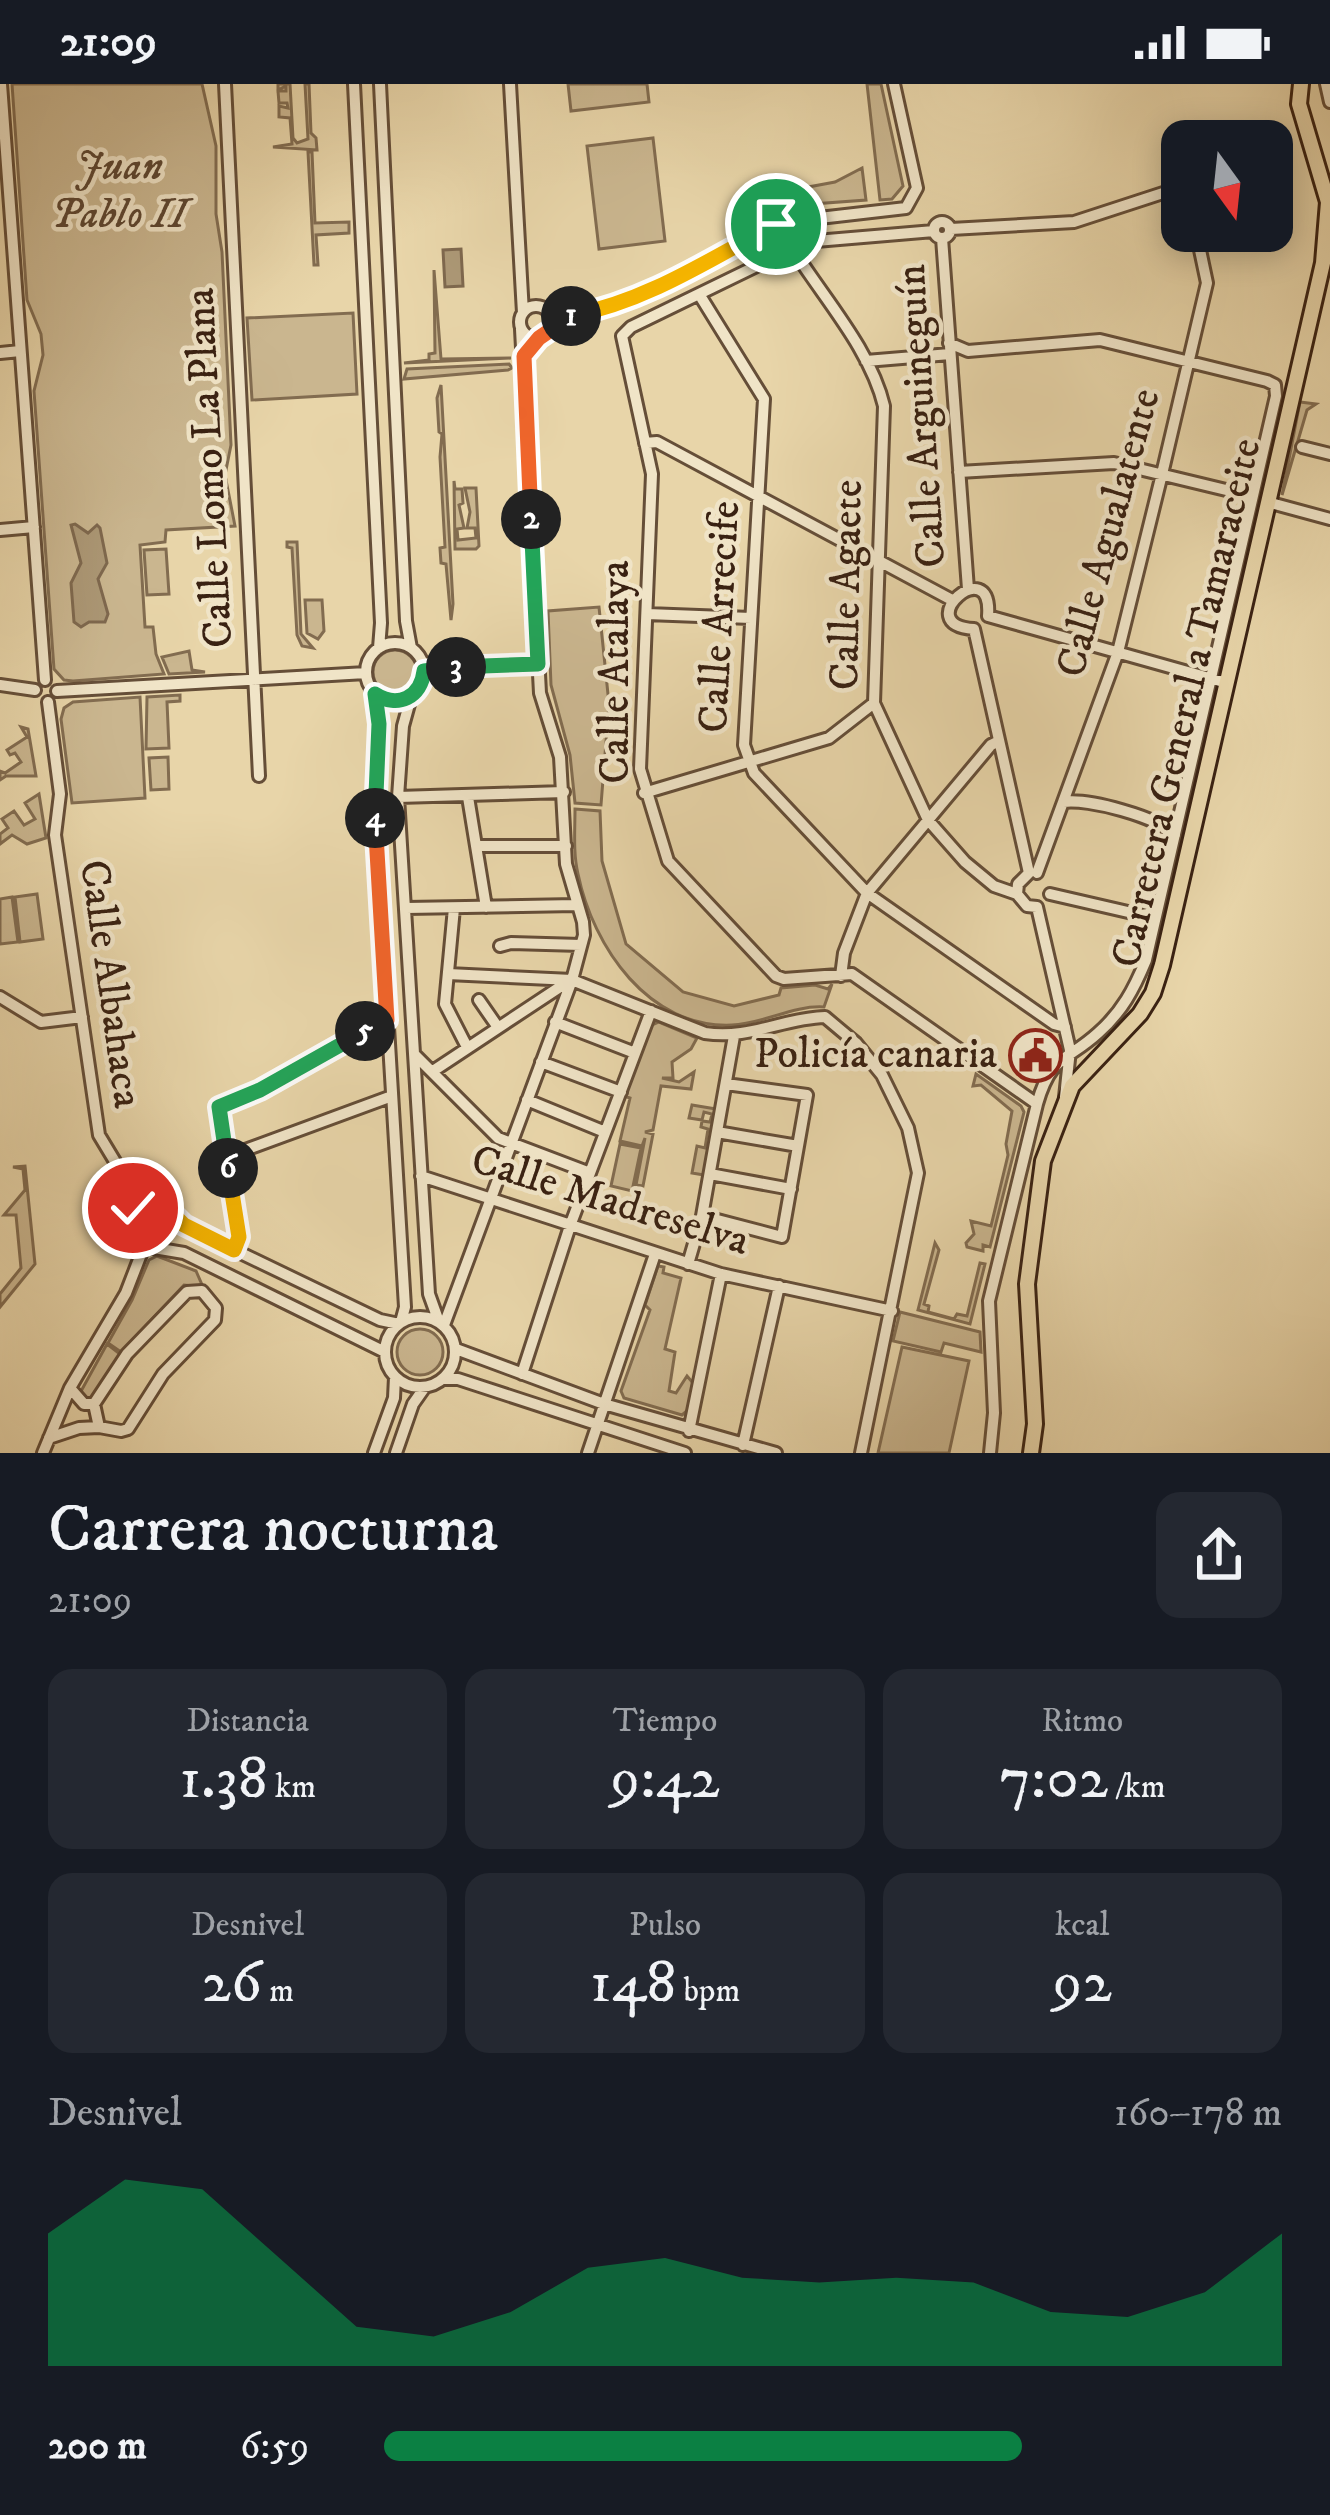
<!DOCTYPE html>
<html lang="es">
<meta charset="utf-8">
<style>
body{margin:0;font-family:"IM FELL DW Pica",serif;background:#242831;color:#f1f3f6;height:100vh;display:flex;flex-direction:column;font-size:45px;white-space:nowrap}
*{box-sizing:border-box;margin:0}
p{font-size:39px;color:#9ea1a6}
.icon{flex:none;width:66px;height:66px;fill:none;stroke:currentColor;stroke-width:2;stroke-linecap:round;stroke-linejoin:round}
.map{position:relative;height:1369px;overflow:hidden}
.details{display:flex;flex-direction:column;background:#171b24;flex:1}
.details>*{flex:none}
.needle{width:78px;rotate:165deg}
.tools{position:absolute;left:1161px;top:36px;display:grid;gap:24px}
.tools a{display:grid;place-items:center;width:132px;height:132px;border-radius:24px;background:#171b24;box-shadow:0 6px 30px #0003;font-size:60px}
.pin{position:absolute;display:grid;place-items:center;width:102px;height:102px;color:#fff;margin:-51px;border:6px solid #fff;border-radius:50%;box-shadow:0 3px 12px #0007}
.km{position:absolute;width:60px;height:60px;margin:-30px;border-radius:50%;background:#222;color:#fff;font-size:33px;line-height:60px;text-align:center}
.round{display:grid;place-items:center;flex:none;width:126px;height:126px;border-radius:24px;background:#242831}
.head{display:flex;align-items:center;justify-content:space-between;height:204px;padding:0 48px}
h1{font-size:66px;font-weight:600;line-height:90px}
.metrics{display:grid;grid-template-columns:repeat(3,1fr);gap:18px;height:204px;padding:12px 48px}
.metrics div{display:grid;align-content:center;border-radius:24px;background:#242831;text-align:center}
.metrics b{font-size:60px;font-weight:600}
.metrics small{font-size:33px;font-weight:400}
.metrics p{font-size:33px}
.chart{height:336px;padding:24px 48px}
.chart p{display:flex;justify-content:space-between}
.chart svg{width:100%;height:216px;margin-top:12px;fill:#0b8043;opacity:.7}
ul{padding:0 48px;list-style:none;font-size:39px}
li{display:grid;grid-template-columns:192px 144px 1fr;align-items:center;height:90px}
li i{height:30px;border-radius:15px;background:#0b8043}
.status{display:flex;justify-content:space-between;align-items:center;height:84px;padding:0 60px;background:#171b24;direction:ltr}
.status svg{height:33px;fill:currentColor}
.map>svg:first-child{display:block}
</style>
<div class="status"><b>21:09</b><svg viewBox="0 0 49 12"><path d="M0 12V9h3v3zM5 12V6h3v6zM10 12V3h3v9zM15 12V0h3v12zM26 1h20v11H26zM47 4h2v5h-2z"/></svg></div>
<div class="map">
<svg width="1330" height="1369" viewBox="0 0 1330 1369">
<rect width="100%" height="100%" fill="#e8d5a9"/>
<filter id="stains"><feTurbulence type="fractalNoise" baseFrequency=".00167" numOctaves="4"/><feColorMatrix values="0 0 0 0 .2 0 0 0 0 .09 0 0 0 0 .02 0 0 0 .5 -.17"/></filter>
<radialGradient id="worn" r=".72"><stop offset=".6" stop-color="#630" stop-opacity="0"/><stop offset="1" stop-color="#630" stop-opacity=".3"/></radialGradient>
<path fill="#cab68f" stroke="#826c50" stroke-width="3" d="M12 0H202L216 62V130L222 168 231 361 225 391 235 442 166 446 165 458 140 461 145 543H153L156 570 164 590 73 597 64 596 54 585 34 307 43 271 41 250 27 216Z
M278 0H290L293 54 297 59 308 55 305 0H309L311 49 316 54 317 66 273 63 292 60 290 34 279 33V22L288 24 287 19H279L278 7H286V2L278 6Z
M568 0H647L649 18 571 27Z
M867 0H881L903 102 892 115 880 116Z
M653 54 665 157 599 165 587 62Z
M308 68H312L315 139 349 138V149L316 151 318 181H314Z
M862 84 866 116 785 122 756 133 771 124 769 119 752 128V120L760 112 835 98Z
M434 186 441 275 511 274 404 279 429 276V270L435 269Z
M353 229 357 310 252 316 247 234Z
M509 280 512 284 508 286 404 295 407 285Z
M441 301 453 520 451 536 446 480 441 479 440 464 445 463 440 373 442 350 439 348 437 314Z
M1300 318 1316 320 1307 326 1282 411Z
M454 397 455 405H462L463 419 459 421 464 444 457 445 458 456 476 454 475 444H467L470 428 465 404H476L479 462 476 465H455Z
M287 458H297L301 550 313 564 302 562 297 551 292 464 287 463Z
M166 465 169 510 147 511 144 466Z
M305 516H322L324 547 318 555 307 549Z
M599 523 609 620 601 721 575 719 570 671 551 601 548 527Z
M373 588a22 22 0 1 1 44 0a22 22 0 1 1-44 0Z
M189 567 192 586 205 588 169 590 162 573Z
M180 611V617L167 618 169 664 146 665 147 613Z
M140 613 145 714 72 719 61 635 64 624 73 618Z
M21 643 28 645 36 692H6L0 696V687L5 689 21 678 15 669 10 671 7 666 27 653Z
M168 673 169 705 151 706 149 674Z
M39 710 46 754 27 760 12 751 0 760V750L8 744 2 735 14 727 24 741 35 735 25 719Z
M575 725 600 727 602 777 626 860 683 908 734 922 779 911 781 904 815 901 828 905 832 900 824 923C793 921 763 940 732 941 649 945 593 863 578 790 573 769 575 747 575 725Z
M37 810 43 855 20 858 15 813Z
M12 813 18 858 0 860V815Z
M659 938 697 954 691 965 672 978 673 994H662L679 998 694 988 691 1005 661 1002 653 1046 645 1048 653 1050 643 1102 636 1101 645 1054 642 1062 620 1057 630 1014 624 1012 650 942Z
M976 990 1021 1022 1024 1028 990 1163 983 1161V1167L967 1163 966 1159 974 1150 971 1137 991 1142 1008 1071 1006 1060 1012 1027 981 1001 973 1002Z
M692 1021 716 1025 704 1091 692 1089 697 1062 705 1064 708 1045 701 1043 702 1037 710 1038 712 1030 704 1028 702 1036 689 1034Z
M620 1060 641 1064 632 1107 611 1102Z
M25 1082 35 1180 0 1223V1210L21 1184 16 1131H4L25 1106 23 1085 13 1083Z
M132 1140a19 19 0 1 1 38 0a19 19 0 1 1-38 0Z
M935 1159 939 1166 924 1220 929 1222 928 1228 954 1235 957 1230 967 1232 980 1179 985 1180 970 1240 918 1226Z
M157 1172 196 1187 203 1203 184 1201 121 1268 108 1259 132 1216 149 1176Z
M658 1182 664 1183 663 1189 681 1194 665 1265 675 1268 669 1307 676 1309 687 1292 693 1299 688 1326 682 1331 624 1314 621 1307 650 1226 645 1221Z
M900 1228 980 1248 981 1268 944 1259 941 1268 893 1257Z
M397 1268a23 23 0 1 1 46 0a23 23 0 1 1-46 0Z
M107 1260 120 1270 95 1309 97 1311 87 1316 80 1309Z
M902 1263 969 1277 949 1369H878Z"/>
<path fill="#ac9876" stroke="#7e684e" stroke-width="3" d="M461 165 463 202 445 203 443 166Z
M75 440 88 449 97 441 100 444 107 479 98 495 108 530 105 538H89L81 543 74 538 71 499 81 479 71 441Z"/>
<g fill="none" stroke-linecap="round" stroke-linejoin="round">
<defs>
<path id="minor" d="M1 0 45 596
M225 0 259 692
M354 0 381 539 379 564
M380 0 406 537 411 564
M510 0 523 229
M1326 0 1330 18
M934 146a8 8 0 1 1 16 0a8 8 0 1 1-16 0Z
M951 145 1074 138 1166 108 1182 113
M934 147 804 158 797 163 798 173C828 219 871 268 884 322L874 619 928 736 965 778 994 802 1017 810
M942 154 968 505
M773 174 631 243 622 252 652 390 640 685 668 777 776 892 784 895 852 890 1037 1020
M699 210 764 315 744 661 754 689 867 809 1054 940 1065 943
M520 238a16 16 0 1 1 32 0a16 16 0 1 1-32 0Z
M551 244 571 232 619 221 648 209 776 139 906 124 917 104 894 0
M949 259 968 267 1100 256 1267 297 1275 301 1276 312 1146 876C1134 905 1122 928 1098 949 1066 978 1051 971 1037 1020L989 1217 994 1329 990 1369
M0 269 20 267
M866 277 950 270
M645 359 657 358 952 516
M1302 363 1330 370
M959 388 1114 379 1251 412
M1271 419 1330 435
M0 446 34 443
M647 530 751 534
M988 532 1227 599
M974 545 1029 789
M974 545C908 541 993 466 988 532
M366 588a29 29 0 1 1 58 0a29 29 0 1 1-58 0Z
M424 587 538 580
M0 601 35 606
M57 607 366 589
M375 610 379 640 374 712 405 1223 401 1238
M411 613 403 642 398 713 429 1210 439 1238
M48 618 60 710 55 751 99 1051 140 1119
M644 709 829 654 874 619
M398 713 564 708
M468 713 486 823
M1063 718C1088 714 1158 733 1175 751
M477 762H566
M1029 789 1018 800 1017 810 1027 822 1037 823
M1037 789 1118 568 1162 390 1207 199 1196 147
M1050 810 1141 831 1155 829
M1037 823 1070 966 1065 1013
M406 824 576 821
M454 824 445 920 467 963
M500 862 511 859 581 861
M448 890 572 896 705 949C749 956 783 934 825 933L856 959 882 991 908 1044 918 1089 861 1369
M841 892 844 869 867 809 991 661 999 657
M0 913 41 938 82 933
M479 916 497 942
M555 938 635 969
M414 970 498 1054 590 1089
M541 978 621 1008
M433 987 569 897
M527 1016 605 1048
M717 1048 798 1062
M226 1073 392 1012
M710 1090 791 1105
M421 1092 721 1190 892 1227
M702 1132 782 1153 807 1011 726 1000
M234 1166 239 1153 219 1023 260 1006 387 936
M688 1180 702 1132 734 952
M385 1268a35 35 0 1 1 70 0a35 35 0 1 1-70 0Z
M444 1241 572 896 584 851 583 838 566 780 560 673 540 609 521 245
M456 1265 604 1320 776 1369
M385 1268 184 1169 136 1161C123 1147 124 1131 140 1119L163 1120 195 1147 380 1236 399 1240
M522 1290 570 1142 651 927
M443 1295H458L685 1369
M70 1304 84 1320H94L127 1270 187 1208 202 1207 216 1224 215 1236 163 1290 128 1345 121 1347 99 1343 94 1320
M689 1347 721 1190
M49 1354 79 1344 99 1343
M743 1361 779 1202
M43 1369 70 1304 126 1209 143 1165
M374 1369 394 1314 395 1293
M396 1369 413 1320 425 1303
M588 1369 655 1170"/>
<path id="major" d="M1031 1369 1035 1340 1027 1200 1043 1077 1072 1002 1140 930 1153 909 1162 881 1323 179 1328 118 1299 20 1301 0"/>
</defs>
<use href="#minor" stroke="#654e38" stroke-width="16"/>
<use href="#major" stroke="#392112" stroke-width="20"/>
<use href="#minor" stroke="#f0e4c7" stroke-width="10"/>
<use href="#major" stroke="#e8d5a9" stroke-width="14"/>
</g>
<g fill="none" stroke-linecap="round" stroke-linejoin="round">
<defs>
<path id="split-1" d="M571 232C647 217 709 176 776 140"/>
<path id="split-2" d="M531 435 524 272 539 254 571 232"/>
<path id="split-3" d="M456 583 538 580 531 435"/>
<path id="split-4" d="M375 734 379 640 375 610C398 625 421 613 424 587L456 583"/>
<path id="split-5" d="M365 947 387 936 375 734"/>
<path id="split-6" d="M228 1084 219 1023 260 1006 365 947"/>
<path id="split-7" d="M133 1124 147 1117 163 1120 184 1141 234 1166 239 1153 228 1084"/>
</defs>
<use href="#split-1" stroke="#fff" stroke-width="24"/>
<use href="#split-2" stroke="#fff" stroke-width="24"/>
<use href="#split-3" stroke="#fff" stroke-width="24"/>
<use href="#split-4" stroke="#fff" stroke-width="24"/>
<use href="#split-5" stroke="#fff" stroke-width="24"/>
<use href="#split-6" stroke="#fff" stroke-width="24"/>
<use href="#split-7" stroke="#fff" stroke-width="24"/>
<use href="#split-1" stroke="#f5b400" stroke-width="15"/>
<use href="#split-2" stroke="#f0652b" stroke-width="15"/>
<use href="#split-3" stroke="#22a559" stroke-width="15"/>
<use href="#split-4" stroke="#22a559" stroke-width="15"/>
<use href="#split-5" stroke="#f0652b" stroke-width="15"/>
<use href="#split-6" stroke="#22a559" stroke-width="15"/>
<use href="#split-7" stroke="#f5b400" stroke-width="15"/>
</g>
<defs>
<symbol id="civic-ring" viewBox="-11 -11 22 22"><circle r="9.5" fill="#f0e4c7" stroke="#8f2418" stroke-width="1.5"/><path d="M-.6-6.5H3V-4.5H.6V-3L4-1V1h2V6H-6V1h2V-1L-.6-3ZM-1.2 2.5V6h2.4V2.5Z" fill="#8f2418"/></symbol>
</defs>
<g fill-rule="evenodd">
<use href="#civic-ring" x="1006" y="942" width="59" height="59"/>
</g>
<g text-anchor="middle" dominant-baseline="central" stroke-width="9" stroke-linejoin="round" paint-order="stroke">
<g font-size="42" font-style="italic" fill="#5d4631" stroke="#f0e4c7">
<text x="119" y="83">Juan<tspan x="119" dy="48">Pablo II</tspan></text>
</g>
<g font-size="42" fill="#392112" stroke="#f0e4c7">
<text transform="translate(922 332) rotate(-94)">Calle Arguineguín</text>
<text transform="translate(210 384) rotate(-93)">Calle Lomo La Plana</text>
<text transform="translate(1109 449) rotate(-75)">Calle Agualatente</text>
<text transform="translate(847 501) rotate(-89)">Calle Agaete</text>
<text transform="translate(720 533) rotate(-87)">Calle Arrecife</text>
<text transform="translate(616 588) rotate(-90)">Calle Atalaya</text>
<text transform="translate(1187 619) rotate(-77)">Carretera General a Tamaraceite</text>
<text transform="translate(110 900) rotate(82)">Calle Albahaca</text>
<text transform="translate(610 1117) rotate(17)">Calle Madreselva</text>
</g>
<g font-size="42" fill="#392112" stroke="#f0e4c7" text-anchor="end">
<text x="997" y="971">Policía canaria</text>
</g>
</g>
<rect width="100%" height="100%" filter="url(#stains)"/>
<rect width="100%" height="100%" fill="url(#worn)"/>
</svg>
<div class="tools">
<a><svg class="needle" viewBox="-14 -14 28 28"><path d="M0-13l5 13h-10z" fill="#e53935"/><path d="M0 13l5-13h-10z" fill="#9ea1a6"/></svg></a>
</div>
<div class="pin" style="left:776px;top:140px;background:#1e9e55"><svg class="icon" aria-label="arrive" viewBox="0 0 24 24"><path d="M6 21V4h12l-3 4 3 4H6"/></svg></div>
<div class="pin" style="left:133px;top:1124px;background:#d93025"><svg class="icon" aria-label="check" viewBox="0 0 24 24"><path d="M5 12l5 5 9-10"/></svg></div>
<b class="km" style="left:571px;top:232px">1</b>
<b class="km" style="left:531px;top:435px">2</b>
<b class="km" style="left:456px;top:583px">3</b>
<b class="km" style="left:375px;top:734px">4</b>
<b class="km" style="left:365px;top:947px">5</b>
<b class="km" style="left:228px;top:1084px">6</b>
</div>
<section class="details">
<div class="head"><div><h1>Carrera nocturna</h1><p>21:09</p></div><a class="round"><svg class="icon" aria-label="share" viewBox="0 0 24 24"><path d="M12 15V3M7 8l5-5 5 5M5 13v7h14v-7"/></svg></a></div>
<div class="metrics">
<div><p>Distancia</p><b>1.38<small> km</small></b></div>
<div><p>Tiempo</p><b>9:42</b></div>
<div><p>Ritmo</p><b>7:02<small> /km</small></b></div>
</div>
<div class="metrics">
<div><p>Desnivel</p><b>26<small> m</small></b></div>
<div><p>Pulso</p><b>148<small> bpm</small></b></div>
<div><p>kcal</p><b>92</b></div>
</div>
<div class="chart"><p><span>Desnivel</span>160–178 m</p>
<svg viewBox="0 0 160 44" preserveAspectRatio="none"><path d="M0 44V17L10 6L20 8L30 22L40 36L50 38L60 33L70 24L80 22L90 26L100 27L110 26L120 27L130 33L140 34L150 29L160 17V44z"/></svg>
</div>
<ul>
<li><b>200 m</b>6:59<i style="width:71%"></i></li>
</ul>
</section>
